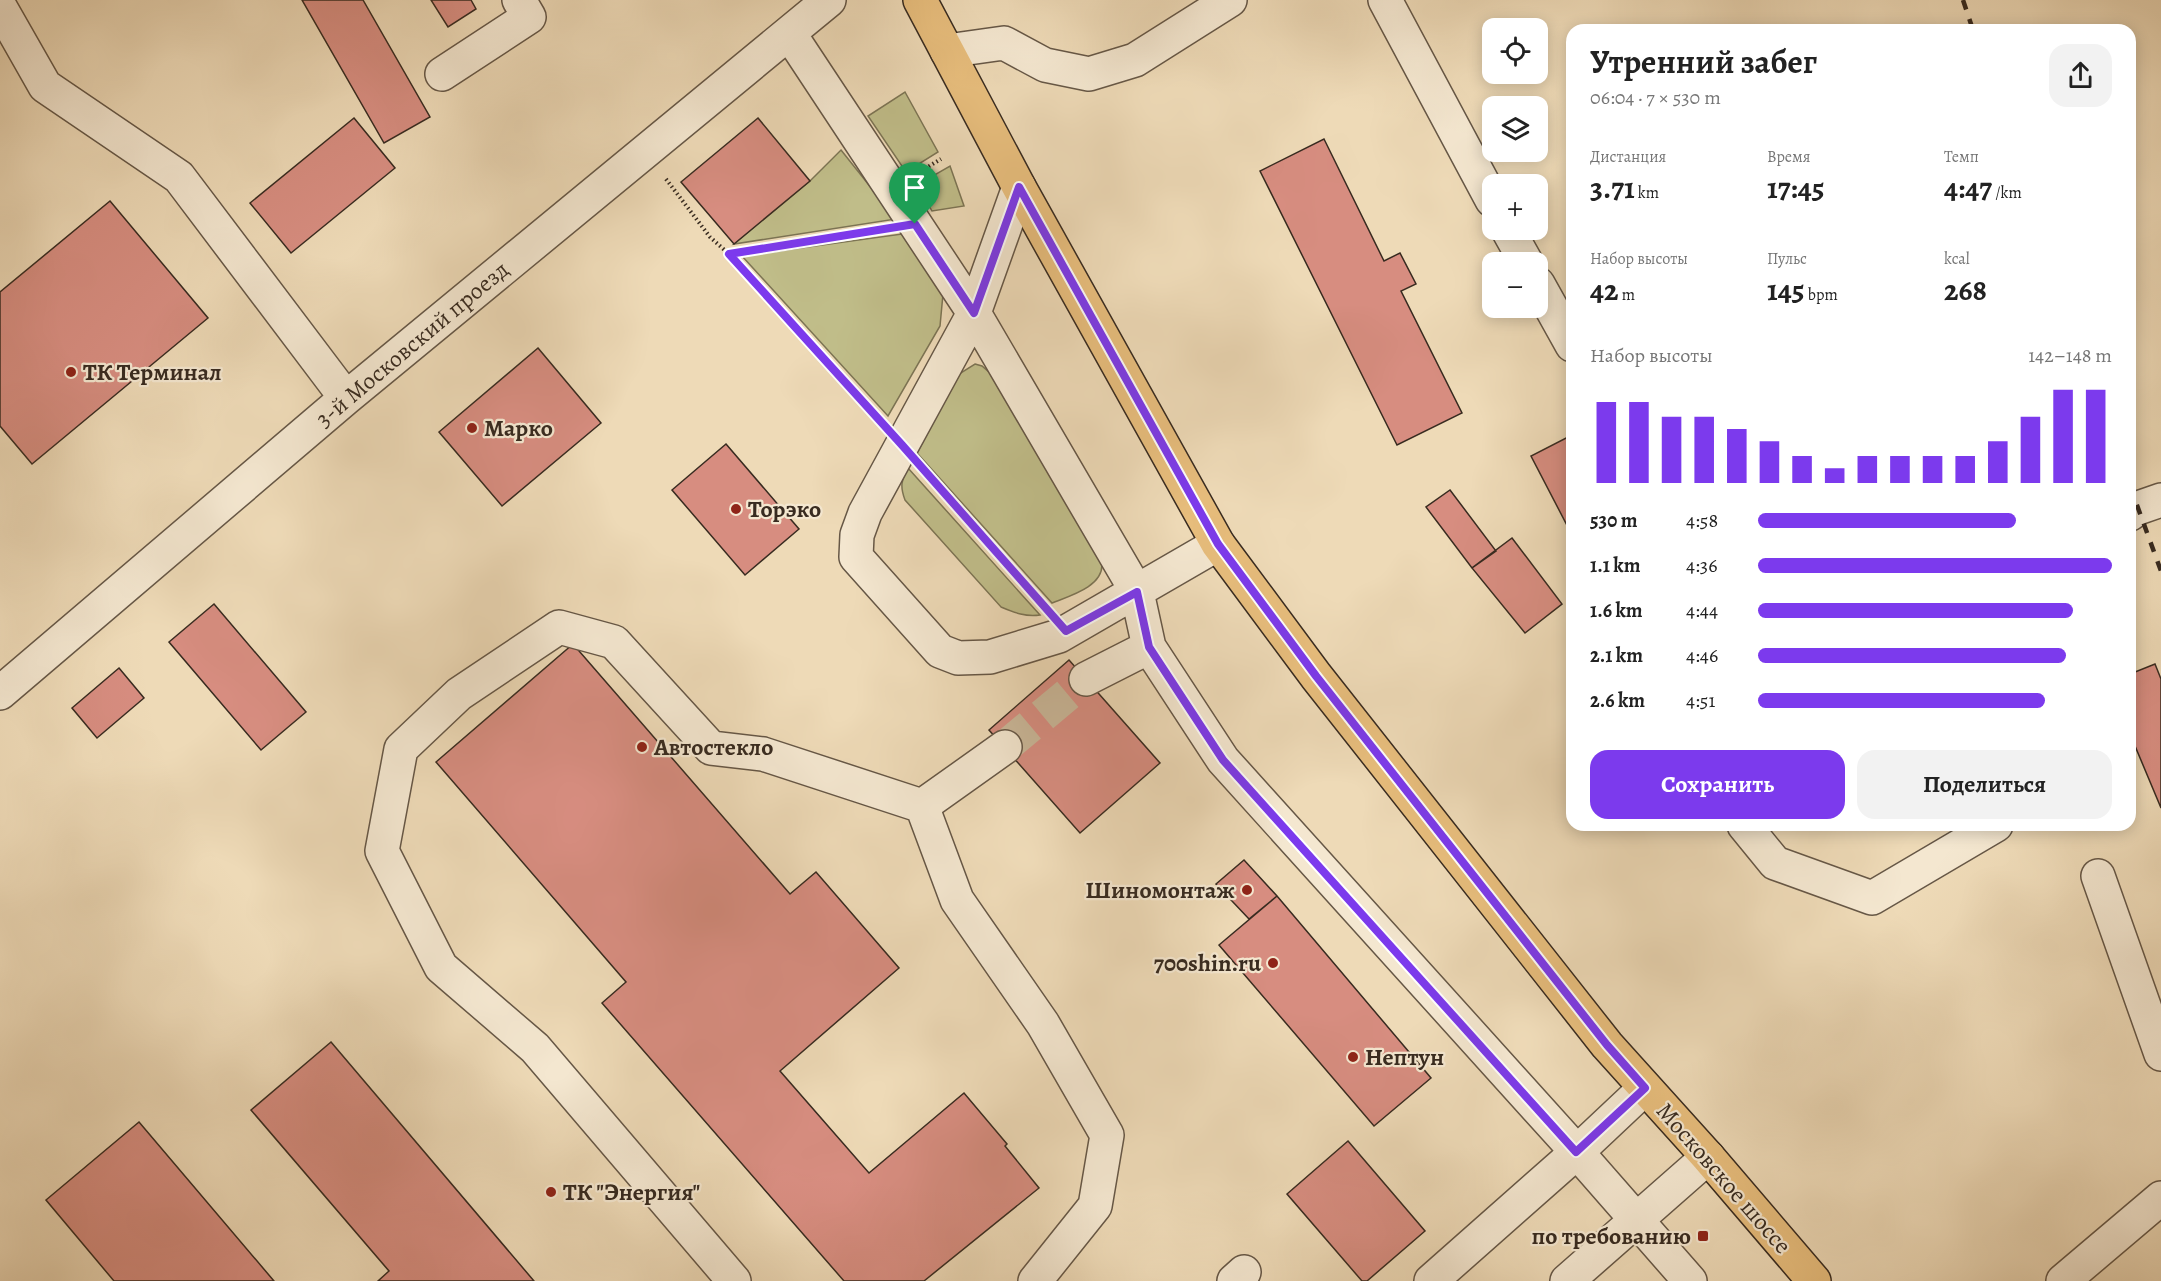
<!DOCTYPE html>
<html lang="ru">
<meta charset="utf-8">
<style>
body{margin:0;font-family:Alegreya,serif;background:#f2f2f2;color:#222;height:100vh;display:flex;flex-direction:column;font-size:22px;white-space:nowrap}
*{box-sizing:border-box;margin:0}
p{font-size:20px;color:#767676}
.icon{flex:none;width:33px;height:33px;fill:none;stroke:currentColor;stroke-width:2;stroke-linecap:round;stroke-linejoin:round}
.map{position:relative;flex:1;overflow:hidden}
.details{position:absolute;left:1566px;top:24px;width:570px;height:807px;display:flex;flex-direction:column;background:#fff;border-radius:18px;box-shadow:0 3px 15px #0003}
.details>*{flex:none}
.buttons{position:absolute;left:1482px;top:18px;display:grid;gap:12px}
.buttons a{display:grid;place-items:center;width:66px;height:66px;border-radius:12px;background:#fff;box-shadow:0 3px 15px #0003;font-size:30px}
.pin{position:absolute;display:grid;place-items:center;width:51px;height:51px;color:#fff;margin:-62px -26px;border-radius:50% 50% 50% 0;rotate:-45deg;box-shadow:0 0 6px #0007}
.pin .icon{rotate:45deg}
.round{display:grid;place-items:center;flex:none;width:63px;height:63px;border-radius:18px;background:#f2f2f2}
.headline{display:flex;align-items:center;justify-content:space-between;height:102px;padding:0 24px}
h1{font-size:33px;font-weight:700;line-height:45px}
.figures{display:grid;grid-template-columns:repeat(3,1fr);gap:9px;height:102px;padding:6px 24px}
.figures div{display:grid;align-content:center}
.figures b{font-size:30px;font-weight:700}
.figures small{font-size:16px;font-weight:400}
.figures p{font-size:16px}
.chart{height:168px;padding:12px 24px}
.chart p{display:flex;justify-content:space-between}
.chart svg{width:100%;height:108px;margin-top:6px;stroke:#7c3aed;stroke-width:6}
.primary-button{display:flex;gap:12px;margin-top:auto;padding:12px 24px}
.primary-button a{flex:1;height:69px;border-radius:18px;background:#7c3aed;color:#fff;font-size:24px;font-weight:700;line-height:69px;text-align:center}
.primary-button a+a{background:#f2f2f2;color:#222}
ul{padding:0 24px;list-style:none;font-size:20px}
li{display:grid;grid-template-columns:96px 72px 1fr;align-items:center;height:45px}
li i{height:15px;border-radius:8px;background:#7c3aed}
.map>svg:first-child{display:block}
</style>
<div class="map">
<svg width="2161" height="1281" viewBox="0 0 2161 1281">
<rect width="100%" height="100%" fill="#eedab7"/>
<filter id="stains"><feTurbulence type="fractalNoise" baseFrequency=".00333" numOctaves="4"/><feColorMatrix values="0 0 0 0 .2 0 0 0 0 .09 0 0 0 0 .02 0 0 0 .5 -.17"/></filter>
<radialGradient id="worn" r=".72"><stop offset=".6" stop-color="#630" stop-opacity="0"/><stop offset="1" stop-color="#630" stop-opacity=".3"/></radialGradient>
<path fill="#c0bd89" stroke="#7c7454" stroke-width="1.5" d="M905 92 938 152 906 172 868 116Z
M841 150 896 219 734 244 810 181Z
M950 166 964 206 932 211 917 185Z
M902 234 943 294 940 326 888 416 742 256Z
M975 364 982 366 990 373 1102 564C1103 587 1069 596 1052 603L917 453 959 374Z
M908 468 1040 615C1026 617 1015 613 1001 607L905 500C900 487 901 480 908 468Z"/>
<path fill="#d78d80" stroke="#382b20" stroke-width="1.5" d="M302 0H363L430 117 384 143Z
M431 0H471L476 9 448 27Z
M354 118 395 168 291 253 250 203Z
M758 118 810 181 734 244 681 182Z
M1324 139 1384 261 1400 253 1416 284 1401 291 1462 413 1397 445 1260 171Z
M110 201 208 318 32 464 0 426V292Z
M538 348 601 423 502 506 439 432Z
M1572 435V535L1531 456Z
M726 444 799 529 745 575 672 490Z
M1450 490 1496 551 1472 568 1426 507Z
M1512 538 1562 604 1525 633 1472 568Z
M214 604 306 712 261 750 169 642Z
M573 644 790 894 816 872 899 968 780 1071 869 1173 964 1093 1007 1144 1005 1146 1039 1188 924 1281H844L602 1003 626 982 436 762Z
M1069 660 1160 763 1080 833 989 730Z
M2155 664 2161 679V808L2130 734V674Z
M119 668 144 698 97 738 72 708Z
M1244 860 1277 896 1249 919 1216 884Z
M1277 896 1431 1078 1374 1126 1219 945Z
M331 1042 534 1281H378L389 1271 251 1110Z
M139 1122 274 1281H114L46 1200Z
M1348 1141 1425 1231 1367 1281H1362L1287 1194Z"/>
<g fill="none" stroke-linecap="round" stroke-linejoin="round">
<path stroke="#cab799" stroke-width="33" stroke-dasharray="33 16" stroke-linecap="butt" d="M1005 747 1086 679"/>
<defs>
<path id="minor" d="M1385 0 1492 200
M0 7 45 86 179 177 346 398
M789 33 974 313 1137 592 1149 647 1223 760 1577 1152 1690 1281
M947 51 1004 43 1045 65 1089 74 1135 60 1230 0
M442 74 529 17 519 0
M1019 187 974 313 865 513 857 535 856 557 940 651 958 658 990 657 1059 636 1218 544
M1508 230 1526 262
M1538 284 1572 345
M2130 514 2138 508 2161 500
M1086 679 1149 647
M0 693 346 398 829 0
M922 806 957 900 1043 1024 1107 1135 1095 1206 1035 1281
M922 806 1005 747
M1744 825 1775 863 1872 898 1996 825
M2098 876 2161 1054
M734 1281 535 1048 441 967 382 851 401 749 459 694 559 627 614 642 711 748 763 754 922 806
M1234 1281 1244 1272
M1431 1281 1577 1152 1645 1088
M1567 1281 1708 1157
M2063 1281 2161 1198"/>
<path id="major" d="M920 0 1019 187 1218 544 1316 676 1607 1045 1708 1157 1814 1281"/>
</defs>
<use href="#minor" stroke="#665746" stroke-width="36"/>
<use href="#major" stroke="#382b20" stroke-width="36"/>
<path stroke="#382b20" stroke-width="4" stroke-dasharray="1.5 3" stroke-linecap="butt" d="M921 171 941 159
M666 179 710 237 729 254
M876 230 729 254 877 417
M926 472 1042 604"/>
<use href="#minor" stroke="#f4e7d0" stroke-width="33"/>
<use href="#major" stroke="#e7bd7c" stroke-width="33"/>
<path stroke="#382b20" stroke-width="4.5" stroke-dasharray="10 10" stroke-linecap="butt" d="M1963 0 1973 30
M2130 486 2161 571"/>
</g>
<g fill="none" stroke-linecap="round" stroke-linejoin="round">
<defs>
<path id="route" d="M1019 187 1218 544 1316 676 1607 1045 1645 1088 1576 1152 1223 760 1149 647 1137 592 1066 631 902 445 729 254 915 224 974 313Z"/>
</defs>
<use href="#route" stroke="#fff" stroke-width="12"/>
<use href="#route" stroke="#7c3aed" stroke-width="8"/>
</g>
<g fill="#8f2418" stroke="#f4e7d0" stroke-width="2">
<circle cx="71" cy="372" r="6"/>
<circle cx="472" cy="428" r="6"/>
<circle cx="736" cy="509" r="6"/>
<circle cx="642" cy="747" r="6"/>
<circle cx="1247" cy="890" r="6"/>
<circle cx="1273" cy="963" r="6"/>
<circle cx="1353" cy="1057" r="6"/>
<circle cx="551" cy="1192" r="6"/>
<rect x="1697" y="1230" width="12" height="12" rx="3"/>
</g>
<g text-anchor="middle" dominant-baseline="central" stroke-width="4.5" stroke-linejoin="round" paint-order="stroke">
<g font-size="24" fill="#382b20" stroke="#f4e7d0">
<text transform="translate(412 344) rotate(-40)">3-й Московский проезд</text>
<text transform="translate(1724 1178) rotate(49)">Московское шоссе</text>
</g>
<g font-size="24" font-weight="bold" fill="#382b20" stroke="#f4e7d0" text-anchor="start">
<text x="83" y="372">ТК Терминал</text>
<text x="484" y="428">Марко</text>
<text x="748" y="509">Торэко</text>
<text x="654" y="747">Автостекло</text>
<text x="1235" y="890" text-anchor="end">Шиномонтаж</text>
<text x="1261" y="963" text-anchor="end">700shin.ru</text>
<text x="1365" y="1057">Нептун</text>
<text x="563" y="1192">ТК "Энергия"</text>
<text x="1691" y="1236" text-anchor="end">по требованию</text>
</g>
</g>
<rect width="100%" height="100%" filter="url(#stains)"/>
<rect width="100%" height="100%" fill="url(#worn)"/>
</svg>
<div class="buttons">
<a><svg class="icon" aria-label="locate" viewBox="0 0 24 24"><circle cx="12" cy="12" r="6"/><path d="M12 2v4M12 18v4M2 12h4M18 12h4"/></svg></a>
<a><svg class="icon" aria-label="layers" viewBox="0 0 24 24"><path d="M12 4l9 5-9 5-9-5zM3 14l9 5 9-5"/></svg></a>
<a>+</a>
<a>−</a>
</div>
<div class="pin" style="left:915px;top:224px;background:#1e9e55"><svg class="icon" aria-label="arrive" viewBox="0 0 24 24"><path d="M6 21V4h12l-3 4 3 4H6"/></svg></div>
<section class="details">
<div class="headline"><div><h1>Утренний забег</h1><p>06:04 · 7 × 530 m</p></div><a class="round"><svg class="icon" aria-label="share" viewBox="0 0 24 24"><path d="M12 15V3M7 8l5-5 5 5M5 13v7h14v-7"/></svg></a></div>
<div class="figures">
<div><p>Дистанция</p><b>3.71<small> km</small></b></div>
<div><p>Время</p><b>17:45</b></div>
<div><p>Темп</p><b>4:47<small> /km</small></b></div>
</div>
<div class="figures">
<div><p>Набор высоты</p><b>42<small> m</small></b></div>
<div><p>Пульс</p><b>145<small> bpm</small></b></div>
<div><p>kcal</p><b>268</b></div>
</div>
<div class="chart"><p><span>Набор высоты</span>142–148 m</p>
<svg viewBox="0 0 160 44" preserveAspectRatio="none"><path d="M5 44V11M15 44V11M25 44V17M35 44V17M45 44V22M55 44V27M65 44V33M75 44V38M85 44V33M95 44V33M105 44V33M115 44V33M125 44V27M135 44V17M145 44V6M155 44V6"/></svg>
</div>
<ul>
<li><b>530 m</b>4:58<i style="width:73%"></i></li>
<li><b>1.1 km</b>4:36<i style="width:100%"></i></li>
<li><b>1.6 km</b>4:44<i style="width:89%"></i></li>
<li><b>2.1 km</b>4:46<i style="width:87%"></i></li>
<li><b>2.6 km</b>4:51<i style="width:81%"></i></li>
</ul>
<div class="primary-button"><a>Сохранить</a><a>Поделиться</a></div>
</section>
</div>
